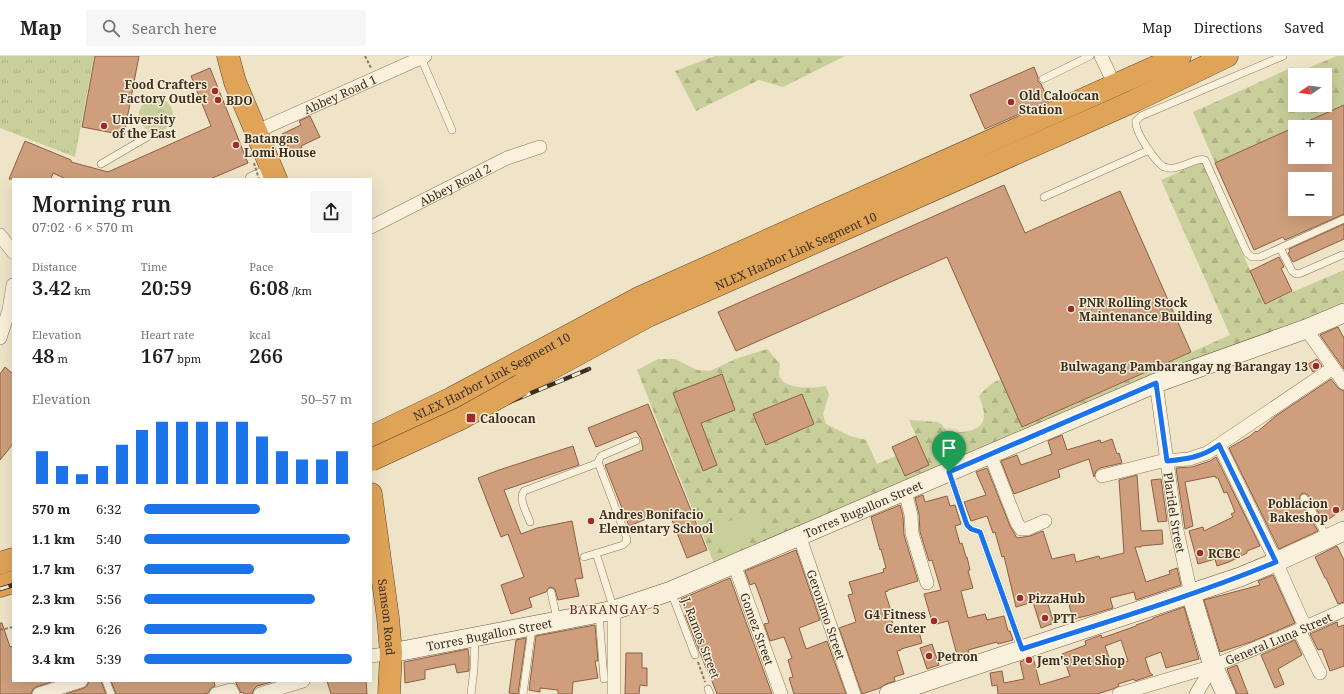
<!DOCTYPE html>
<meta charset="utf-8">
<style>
body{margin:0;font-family:"Noto Serif",serif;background:#f6f6f6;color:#202124;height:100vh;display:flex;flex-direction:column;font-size:15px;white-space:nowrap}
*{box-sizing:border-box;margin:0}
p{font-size:13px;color:#757577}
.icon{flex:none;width:22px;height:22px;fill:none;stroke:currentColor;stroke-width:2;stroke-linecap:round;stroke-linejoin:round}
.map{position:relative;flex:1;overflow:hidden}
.sheet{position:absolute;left:12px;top:122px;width:360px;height:504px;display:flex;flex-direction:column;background:#fff;border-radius:0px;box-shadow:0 4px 16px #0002}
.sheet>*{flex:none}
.needle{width:26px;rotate:257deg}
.controls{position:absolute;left:1288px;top:12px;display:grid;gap:8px}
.controls a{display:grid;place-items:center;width:44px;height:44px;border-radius:0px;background:#fff;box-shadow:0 4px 16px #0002;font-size:20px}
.pin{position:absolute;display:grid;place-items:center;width:34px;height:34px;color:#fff;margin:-41px -17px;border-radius:50% 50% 50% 0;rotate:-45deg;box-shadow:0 0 4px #0007}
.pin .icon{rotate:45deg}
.round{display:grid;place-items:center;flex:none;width:42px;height:42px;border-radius:0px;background:#f6f6f6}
.overview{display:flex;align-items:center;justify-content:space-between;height:68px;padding:0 20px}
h1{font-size:22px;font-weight:600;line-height:30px}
.stats{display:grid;grid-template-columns:repeat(3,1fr);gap:6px;height:68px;padding:4px 20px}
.stats div{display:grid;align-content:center}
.stats b{font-size:20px;font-weight:600}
.stats small{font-size:11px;font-weight:400}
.stats p{font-size:11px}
.chart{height:112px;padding:8px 20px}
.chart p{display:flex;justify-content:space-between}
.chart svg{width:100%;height:72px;margin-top:4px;stroke:#1a73e8;stroke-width:6}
ul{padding:0 20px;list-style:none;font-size:13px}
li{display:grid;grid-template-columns:64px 48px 1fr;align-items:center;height:30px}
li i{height:10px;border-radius:5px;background:#1a73e8}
header{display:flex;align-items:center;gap:24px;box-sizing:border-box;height:56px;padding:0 20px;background:#fff;border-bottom:1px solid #e0e0e0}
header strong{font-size:19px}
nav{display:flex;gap:22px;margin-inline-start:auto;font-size:14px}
.search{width:280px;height:36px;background:#f6f6f6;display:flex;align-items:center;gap:10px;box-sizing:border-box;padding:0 14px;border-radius:0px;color:#757577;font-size:15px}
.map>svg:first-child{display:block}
</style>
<header>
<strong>Map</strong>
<div class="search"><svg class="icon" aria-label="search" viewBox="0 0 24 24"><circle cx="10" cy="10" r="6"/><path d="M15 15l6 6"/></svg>Search here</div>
<nav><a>Map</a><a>Directions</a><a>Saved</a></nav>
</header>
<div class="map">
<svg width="1344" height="638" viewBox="0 0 1344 638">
<defs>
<pattern id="grass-tufts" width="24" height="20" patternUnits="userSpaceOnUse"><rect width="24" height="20" fill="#c9cf9b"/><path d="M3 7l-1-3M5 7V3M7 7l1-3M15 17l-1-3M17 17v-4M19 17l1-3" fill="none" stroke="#aeb285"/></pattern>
<pattern id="forest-firs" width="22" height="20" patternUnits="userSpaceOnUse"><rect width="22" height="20" fill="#c9cf9b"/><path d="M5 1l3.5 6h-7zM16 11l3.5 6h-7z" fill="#aeb285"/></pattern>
</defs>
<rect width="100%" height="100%" fill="#f0e4c8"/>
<path fill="url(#grass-tufts)" d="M0 0H94L75 101 0 72Z
M139 59a17 17 0 1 1 34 0a17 17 0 1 1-34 0Z"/>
<path fill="url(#forest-firs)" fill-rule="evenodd" d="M715 0H845L783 31 759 24 696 55 675 15Z
M1337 0H1344V49L1215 107 1193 56 1293 11 1296 17ZM1295 19H1325V49H1295Z
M1202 106 1265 248 1344 214V246L715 510 637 314 658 303H675L697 314 710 315 738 302 767 293 780 308C780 311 779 315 779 318 782 335 815 332 826 330L829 339 823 358 826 368 850 380 866 384 877 408 896 400 929 409 909 364 938 366 942 369 948 377C961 376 984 377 984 359 984 353 981 346 979 340 986 332 991 327 1001 323L1023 371 1230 279 1161 124Z"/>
<path fill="#c9cf9b" d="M752 455 761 477 721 494 712 473Z"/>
<path fill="#cf9f7d" stroke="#8d5f41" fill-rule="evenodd" d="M95 0H139L124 79 82 71Z
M1034 11 1038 21V25L1041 28 1049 45 985 73 970 39Z
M210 12 248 107 210 123H66L53 117 51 123H9L25 85 71 104V106L108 116 211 70 191 20Z
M1344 49V158L1285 184 1283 181 1254 194 1215 107 1295 71V101H1325V71H1295ZM1295 123H1325V153H1295Z
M310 60 320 81 301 90 302 92 291 97 282 78 301 69 299 65Z
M1004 129 1025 177 1120 135 1191 296 1022 371 947 201 736 295 718 256Z
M1344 168V183L1293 206 1288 197 1290 196 1289 193Z
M1279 201 1284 211 1281 212 1292 235 1265 248 1250 215Z
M1338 271 1344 282V313L1320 279Z
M1317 303 1322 310 1313 316 1308 308Z
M5 311 13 318V388L0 404V318Z
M722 318 735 354 701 367 717 409 703 415 673 337Z
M1331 323 1338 332 1344 335V453L1324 466 1308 439 1304 437 1301 438 1299 442 1300 445 1318 475 1279 493 1229 392 1250 380 1256 375 1257 376 1276 360Z
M802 338 814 368 766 389 753 358Z
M648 348 707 494 687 502 668 454 629 470 605 409 643 394 641 383 636 375 596 391 588 372Z
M1062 379 1067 394 1100 384 1101 387 1112 383 1117 398 1119 397 1122 407 1100 412 1096 415 1094 421 1089 403 1058 414 1060 421 1014 438 1001 405 1017 399 1021 409 1052 398 1048 385Z
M916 380 929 409 905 420 892 391Z
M573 390 579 409 504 434 521 478 537 472 572 465 583 522 575 523 579 540 558 544 555 533 550 531 546 536 529 542 532 551 511 558 501 529 524 521 508 478 501 481 478 422 499 414Z
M1216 401 1260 490 1247 495V497L1229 506 1217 510 1215 503 1198 508 1189 475 1203 471 1204 475 1233 461 1231 458 1235 456 1227 436 1224 437 1218 422H1216L1215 420 1185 426 1193 470 1185 473 1176 412 1192 411 1210 405Z
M987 412 1010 470 1017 482 1030 480 1043 475 1052 503 1074 498 1076 506 1099 500 1100 503 1124 497 1119 424 1137 419 1141 475 1162 474 1163 488 1141 490V491H1135L1146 526 1170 518 1169 515 1177 512 1181 529 1136 544 1134 536 1110 542 1113 552 1090 559 1073 563 1066 537 1046 542 1054 567 1041 572 1033 546 1016 551 1004 500 1002 501 995 476 993 477 987 460 971 465 964 446 986 439 976 416Z
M1161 423 1167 465 1158 466 1151 424Z
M923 439 925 446 947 440 950 450 955 449 961 468 955 470 960 488 962 487 966 501H967L970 514 968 515 973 532 961 535 968 562 985 558 987 564 1004 560 1008 575H1010L1013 584 998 588 997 586 968 594 970 600 958 603 948 565 933 569 924 538 941 534 932 504 929 505 920 476 919 458 915 442Z
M900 449 903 460 904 479 918 525 888 534V535L885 536 893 561 891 562 896 578 918 572 922 587 901 593V594L897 595 904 618 894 621 895 625 886 628 880 632 862 638 839 572 856 566 848 539 853 538 849 526 884 516 883 513 886 512 881 493 880 494 871 461Z
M1337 490 1344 504V546L1338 548 1326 522H1325L1315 501Z
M796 494 820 564 799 572 806 593 827 585 846 638H794L789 622 793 621 788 604 792 602 784 581 770 585 764 568 769 567 762 546 755 527 750 529 745 515Z
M1273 519 1295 567 1251 586 1220 596 1204 544 1260 529 1258 525Z
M730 522 772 638H717L707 612H706L685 559 687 558 681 543Z
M1184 551 1199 603 1166 612 1161 596 1145 602 1150 617 1153 619 1135 625 1134 623 1118 628 1119 630 1113 633 1097 638H998L997 629 992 630 990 617 1002 615 1004 627 1024 623 1020 606 1033 601 1040 629 1070 620 1062 598 1086 589 1085 585 1101 579 1102 582 1136 570V569L1153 563V562ZM1121 584 1128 605 1112 610 1105 590Z
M1337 566 1338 571 1344 569V610L1330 615 1322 593 1318 594 1310 578Z
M0 567H2L10 591 13 590V625H54L36 631 33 633 31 638H0Z
M595 569 598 605H595L598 622 573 626 572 638H558V634L540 632V636L529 634 536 580Z
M526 582 518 638 509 637 516 584Z
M1295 584 1302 599 1278 613 1284 628 1275 632 1261 599Z
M932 588 939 609 927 613 920 592Z
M468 593 469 602V615L457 617 455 608 425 614V623L405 627 404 606Z
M626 597H642V612H647V630L640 629 639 638H625Z
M1237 609 1248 638H1237L1227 613Z
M89 625H101L106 638H66L84 632 87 630Z
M111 625H214L215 630 211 632 208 637 204 638H116Z
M235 625H275L257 630 254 633 252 638H244L243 636 241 637Z
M327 625H366L367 638H331Z"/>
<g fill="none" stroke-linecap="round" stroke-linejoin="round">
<defs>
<path id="lane" d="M1283 0 1141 60 1136 65C1134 75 1153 101 1160 108 1162 110 1166 112 1169 112 1180 114 1196 101 1205 104L1247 197 1252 201H1260L1344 163
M421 2 452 74
M1043 23 1090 0
M101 108 154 77
M1044 141 1149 94
M1280 192 1292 215 1296 218 1301 217 1342 199
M949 416 967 469 971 473 980 476 1022 593
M1304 442 1322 472 1326 483
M530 466C527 457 518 443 524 435L598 407
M596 497 614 554
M584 501 623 489 627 485 626 480 598 406 601 400 636 385
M551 536 557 563
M671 536 695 599
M599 558 604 623
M106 625 111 638
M708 633 710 638
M471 638 474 613 475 581
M523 638 532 572"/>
<g id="street">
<path d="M1101 0 1109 17"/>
<path id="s1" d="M255 76 425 0"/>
<path d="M252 123 272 114"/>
<path id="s2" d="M371 171 507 102 540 91"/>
<path d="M0 179 13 196"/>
<path d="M1306 273 1344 327"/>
<path d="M0 282 9 254 13 229"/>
<path id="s3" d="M1156 327 1176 470 1191 538"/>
<path d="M1219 389 1272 497 1305 571"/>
<path d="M990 398 1017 467 1021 473H1027L1045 465"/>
<path d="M1102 420 1162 405 1189 403 1207 397 1333 312"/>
<path d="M905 435 911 459 912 477 927 527"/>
<path id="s4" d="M799 479 854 638"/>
<path id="s5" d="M734 508 781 638"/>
<path d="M1299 574 1320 617"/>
<path d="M371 600 391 597"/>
<path d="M39 638 81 625"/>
<path d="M216 638 231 634 233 638"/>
<path d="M260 638 303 625"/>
<path d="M614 638V554"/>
<path id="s6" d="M1119 638 1213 610 1299 574 1344 554"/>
<path d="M1196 638 1213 610"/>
</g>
<g id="secondary">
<path d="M1191 538 1213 610 1226 638"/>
<path id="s7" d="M391 597 599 557 614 554 671 535 1156 327 1306 273 1344 257"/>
<path d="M889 638 1240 521 1276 506 1344 475"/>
</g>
<g id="highway">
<path d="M228 0 235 26 276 123"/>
<path id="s8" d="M521 329 648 260 1134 45 1227 0"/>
<path id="s9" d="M371 381 452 342 641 241 1180 0"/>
<path id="s10" d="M371 438 388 562 391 597 389 638"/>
<path d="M0 507 13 503"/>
<path d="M0 530 13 526"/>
</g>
</defs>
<use href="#lane" stroke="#8d765c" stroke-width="8"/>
<use href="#street" stroke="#8d765c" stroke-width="14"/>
<use href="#secondary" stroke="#6f573f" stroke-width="20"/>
<use href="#highway" stroke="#5b4430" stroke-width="23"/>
<path stroke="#8d765c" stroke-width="2" stroke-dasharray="3 2" stroke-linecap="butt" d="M365 0 371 12
M0 574 13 571
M698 606 705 626"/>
<use href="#lane" stroke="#faf1dc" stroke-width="7"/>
<use href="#street" stroke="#faf1dc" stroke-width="13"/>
<use href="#secondary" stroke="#faf1dc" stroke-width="19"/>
<use href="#highway" stroke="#e0a458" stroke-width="22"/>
<defs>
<path id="rail" d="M371 399 471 362 589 313
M0 533 13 529"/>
</defs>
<use href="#rail" stroke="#3d2e20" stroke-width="4.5"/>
<use href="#rail" stroke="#f7eed8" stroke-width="3" stroke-dasharray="9" stroke-linecap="butt"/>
<defs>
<path id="highway-bridge" d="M371 404 462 362 521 329"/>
</defs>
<use href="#highway-bridge" stroke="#5b4430" stroke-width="23" stroke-linecap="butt"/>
<path stroke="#8d765c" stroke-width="2" stroke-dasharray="3 2" stroke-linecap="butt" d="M254 107 259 123"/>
<use href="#highway-bridge" stroke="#e0a458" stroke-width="22"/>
</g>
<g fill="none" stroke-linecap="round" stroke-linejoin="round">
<defs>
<path id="route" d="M1156 327 1167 405C1188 403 1202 401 1219 389L1276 506C1193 540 1107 566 1022 593L980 476 971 473 967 469 949 416Z"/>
</defs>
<use href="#route" stroke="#fff" stroke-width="8"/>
<use href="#route" stroke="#1a73e8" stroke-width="5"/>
</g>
<g fill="#9e2a2b" stroke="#f7eed8" stroke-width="1.5">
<circle cx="215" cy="35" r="4"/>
<circle cx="218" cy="44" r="4"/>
<circle cx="1011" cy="46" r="4"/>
<circle cx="104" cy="70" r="4"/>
<circle cx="236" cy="89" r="4"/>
<circle cx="1071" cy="253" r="4"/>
<circle cx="1316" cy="310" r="4"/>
<rect x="466" y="357" width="10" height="10" rx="2"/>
<circle cx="1336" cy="454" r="4"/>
<circle cx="591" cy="465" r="4"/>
<circle cx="1200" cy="497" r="4"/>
<circle cx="1020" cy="542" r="4"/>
<circle cx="1045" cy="562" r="4"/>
<circle cx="934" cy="565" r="4"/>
<circle cx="929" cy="600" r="4"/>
<circle cx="1029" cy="604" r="4"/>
</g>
<g text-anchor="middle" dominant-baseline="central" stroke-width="3" stroke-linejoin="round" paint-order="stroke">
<g font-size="12" font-weight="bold" fill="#3d2e20" stroke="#f7eed8" text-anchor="start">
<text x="207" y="28" text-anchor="end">Food Crafters<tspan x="207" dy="14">Factory Outlet</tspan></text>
<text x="1019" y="39">Old Caloocan<tspan x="1019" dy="14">Station</tspan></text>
<text x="226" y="44">BDO</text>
<text x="112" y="63">University<tspan x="112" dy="14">of the East</tspan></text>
<text x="244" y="82">Batangas<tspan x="244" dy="14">Lomi House</tspan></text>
<text x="1079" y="246">PNR Rolling Stock<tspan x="1079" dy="14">Maintenance Building</tspan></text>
<text x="1308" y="310" text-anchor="end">Bulwagang Pambarangay ng Barangay 13</text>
<text x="480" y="362">Caloocan</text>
<text x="1328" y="447" text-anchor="end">Poblacion<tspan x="1328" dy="14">Bakeshop</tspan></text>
<text x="599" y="458">Andres Bonifacio<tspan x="599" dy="14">Elementary School</tspan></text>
<text x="1208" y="497">RCBC</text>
<text x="1028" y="542">PizzaHub</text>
<text x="926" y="558" text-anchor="end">G4 Fitness<tspan x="926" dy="14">Center</tspan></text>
<text x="1053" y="562">PTT</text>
<text x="937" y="600">Petron</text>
<text x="1037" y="604">Jem's Pet Shop</text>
</g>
<g font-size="12" fill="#3d2e20" stroke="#f7eed8">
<text stroke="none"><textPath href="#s1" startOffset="93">Abbey Road 1</textPath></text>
<text stroke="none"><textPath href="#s2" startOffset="94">Abbey Road 2</textPath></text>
<text stroke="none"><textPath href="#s8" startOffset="306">NLEX Harbor Link Segment 10</textPath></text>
<text stroke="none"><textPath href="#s9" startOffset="135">NLEX Harbor Link Segment 10</textPath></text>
<text stroke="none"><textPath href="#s7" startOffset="496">Torres Bugallon Street</textPath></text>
<text stroke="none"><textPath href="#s3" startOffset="131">Plaridel Street</textPath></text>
<text stroke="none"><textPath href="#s4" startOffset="84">Geronimo Street</textPath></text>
<text stroke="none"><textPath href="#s10" startOffset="124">Samson Road</textPath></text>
<text stroke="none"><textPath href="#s5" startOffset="69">Gomez Street</textPath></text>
<text stroke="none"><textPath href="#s7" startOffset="100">Torres Bugallon Street</textPath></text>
<text transform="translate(701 582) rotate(69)">J. Ramos Street</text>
<text stroke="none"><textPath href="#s6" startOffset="169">General Luna Street</textPath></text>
</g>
<g font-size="13" letter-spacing="1" fill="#6b2e1e" stroke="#f7eed8">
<text x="615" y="553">BARANGAY 5</text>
</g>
</g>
</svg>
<div class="controls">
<a><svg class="needle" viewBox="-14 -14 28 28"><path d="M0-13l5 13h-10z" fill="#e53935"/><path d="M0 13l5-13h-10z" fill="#757577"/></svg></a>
<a>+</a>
<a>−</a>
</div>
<div class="pin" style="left:949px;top:416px;background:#1e9e55"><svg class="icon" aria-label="arrive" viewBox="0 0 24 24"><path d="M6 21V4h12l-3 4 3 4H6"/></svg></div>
<section class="sheet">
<div class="overview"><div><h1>Morning run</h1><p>07:02 · 6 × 570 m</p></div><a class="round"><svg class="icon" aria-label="share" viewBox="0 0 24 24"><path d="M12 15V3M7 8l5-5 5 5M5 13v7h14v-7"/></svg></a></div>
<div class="stats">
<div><p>Distance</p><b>3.42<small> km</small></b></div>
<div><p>Time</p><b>20:59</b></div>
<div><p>Pace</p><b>6:08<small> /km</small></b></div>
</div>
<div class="stats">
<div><p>Elevation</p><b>48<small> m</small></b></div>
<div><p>Heart rate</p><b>167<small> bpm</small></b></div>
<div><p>kcal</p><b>266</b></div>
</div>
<div class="chart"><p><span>Elevation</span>50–57 m</p>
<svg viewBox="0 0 160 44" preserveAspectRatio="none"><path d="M5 44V24M15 44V33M25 44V38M35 44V33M45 44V20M55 44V11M65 44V6M75 44V6M85 44V6M95 44V6M105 44V6M115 44V15M125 44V24M135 44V29M145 44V29M155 44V24"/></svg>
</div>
<ul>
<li><b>570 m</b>6:32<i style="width:56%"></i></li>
<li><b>1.1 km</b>5:40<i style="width:99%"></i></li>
<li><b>1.7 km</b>6:37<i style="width:53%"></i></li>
<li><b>2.3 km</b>5:56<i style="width:82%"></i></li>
<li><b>2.9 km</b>6:26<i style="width:59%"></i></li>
<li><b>3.4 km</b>5:39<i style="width:100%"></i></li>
</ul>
</section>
</div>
